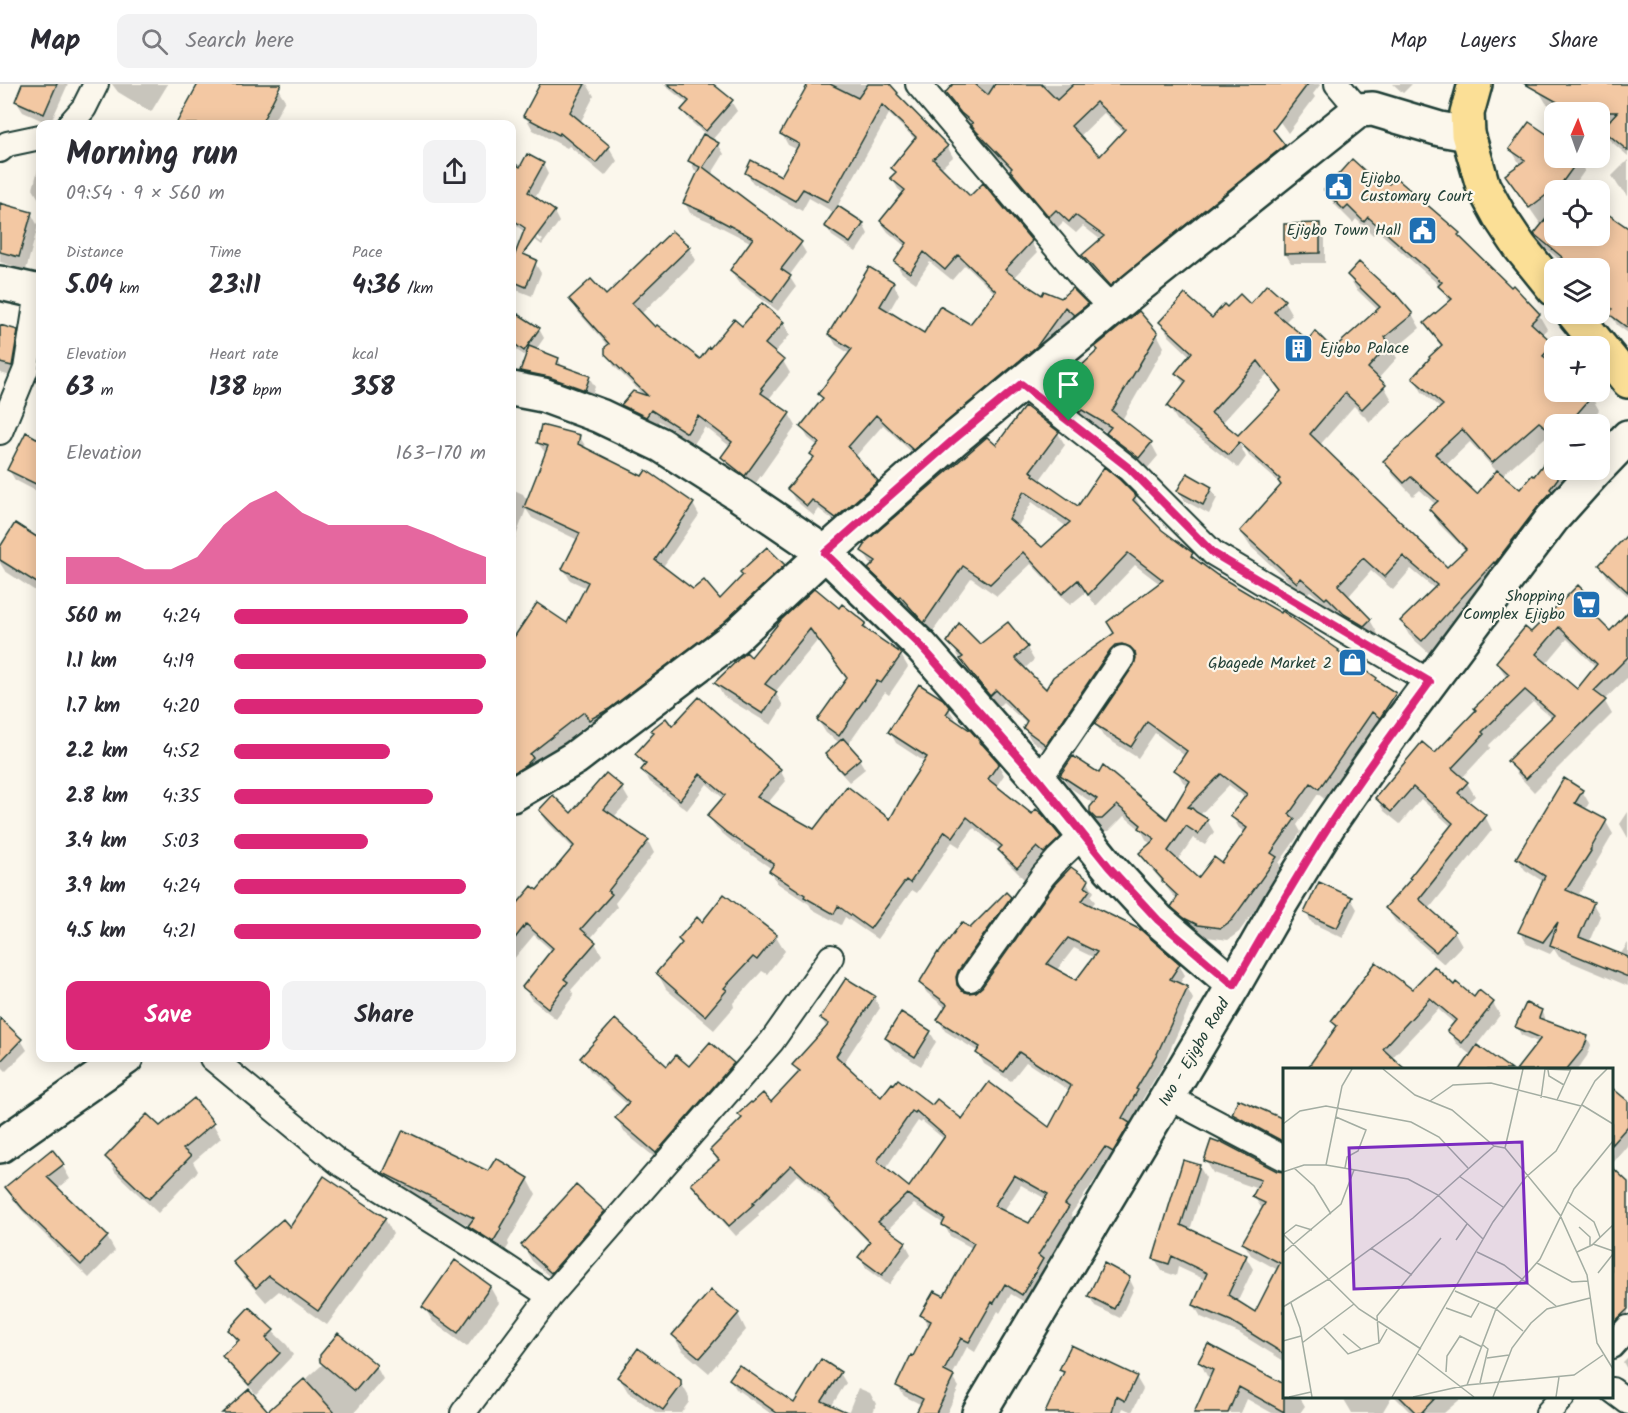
<!DOCTYPE html>
<meta charset="utf-8">
<style>
body{margin:0;font-family:Kalam,sans-serif;background:#f2f2f3;color:#2b2b33;height:100vh;display:flex;flex-direction:column;font-size:22px;white-space:nowrap}
*{box-sizing:border-box;margin:0}
p{font-size:20px;color:#7c7c81}
.icon{flex:none;width:33px;height:33px;fill:none;stroke:currentColor;stroke-width:2;stroke-linecap:round;stroke-linejoin:round}
.map{position:relative;flex:1;overflow:hidden}
.details{position:absolute;left:36px;top:36px;width:480px;height:942px;display:flex;flex-direction:column;background:#fff;border-radius:12px;box-shadow:0 3px 15px #0003}
.details>*{flex:none}
.needle{width:39px;rotate:2deg}
.controls{position:absolute;left:1544px;top:18px;display:grid;gap:12px}
.controls a{display:grid;place-items:center;width:66px;height:66px;border-radius:12px;background:#fff;box-shadow:0 3px 15px #0003;font-size:30px}
.pin{position:absolute;display:grid;place-items:center;width:51px;height:51px;color:#fff;margin:-62px -26px;border-radius:50% 50% 50% 0;rotate:-45deg;box-shadow:0 0 6px #0007}
.pin .icon{rotate:45deg}
.round{display:grid;place-items:center;flex:none;width:63px;height:63px;border-radius:12px;background:#f2f2f3}
.head{display:flex;align-items:center;justify-content:space-between;height:102px;padding:0 30px}
h1{font-size:33px;font-weight:700;line-height:45px}
.figures{display:grid;grid-template-columns:repeat(3,1fr);gap:9px;height:102px;padding:6px 30px}
.figures div{display:grid;align-content:center}
.figures b{font-size:26px;font-weight:700}
.figures small{font-size:16px;font-weight:400}
.figures p{font-size:16px}
.chart{height:168px;padding:12px 30px}
.chart p{display:flex;justify-content:space-between}
.chart svg{width:100%;height:108px;margin-top:6px;fill:#db2777;opacity:.7}
.action{display:flex;gap:12px;margin-top:auto;padding:12px 30px}
.action a{flex:1;height:69px;border-radius:12px;background:#db2777;color:#fff;font-size:24px;font-weight:700;line-height:69px;text-align:center}
.action a+a{background:#f2f2f3;color:#2b2b33}
ul{padding:0 30px;list-style:none;font-size:20px}
li{display:grid;grid-template-columns:96px 72px 1fr;align-items:center;height:45px}
li i{height:15px;border-radius:8px;background:#db2777}
header{display:flex;align-items:center;gap:36px;box-sizing:border-box;height:84px;padding:0 30px;background:#fff;border-bottom:2px solid #e1e1e2}
header strong{font-size:28px}
nav{display:flex;gap:33px;margin-inline-start:auto;font-size:21px}
.search{width:420px;height:54px;background:#f2f2f3;display:flex;align-items:center;gap:15px;box-sizing:border-box;padding:0 21px;border-radius:12px;color:#7c7c81;font-size:22px}
.map>svg:first-child{display:block}
</style>
<header>
<strong>Map</strong>
<div class="search"><svg class="icon" aria-label="search" viewBox="0 0 24 24"><circle cx="10" cy="10" r="6"/><path d="M15 15l6 6"/></svg>Search here</div>
<nav><a>Map</a><a>Layers</a><a>Share</a></nav>
</header>
<div class="map">
<svg width="1628" height="1329" viewBox="0 0 1628 1329">
<rect width="100%" height="100%" fill="#fbf7ec"/>
<filter id="ink" filterUnits="userSpaceOnUse"><feTurbulence type="fractalNoise" baseFrequency=".0167" numOctaves="2"/><feDisplacementMap in="SourceGraphic" scale="12" xChannelSelector="R" yChannelSelector="G"/><feConvolveMatrix kernelMatrix="1 2 1 2 8 2 1 2 1" color-interpolation-filters="sRGB"/></filter>
<g filter="url(#ink)">
<path fill="#0003" fill-rule="evenodd" d="M24 0H68L50 40 23 28 16 17Z
M112 0H168L151 28 118 8Z
M200 0H269L278 5 285 16 272 40H178Z
M542 0H587L594 12 580 39 609 63 617 77 605 92 569 62 567 64 533 46 525 32Z
M663 0H709L731 17 737 27 712 56 718 60 724 70 711 91 800 159 806 169 789 192 796 203 778 227 737 197 731 187 752 159 711 138 690 129 685 119 699 89 695 87 690 76 704 49 689 36 683 26 688 20Z
M810 0H888L901 16 947 62 953 73 940 85 970 114 1031 158 1037 169 1013 194 1043 213 1086 221 1092 232 1081 241 1072 232 1043 273 920 376 883 341 855 373 877 398 883 409 843 444 819 425 814 432 795 416 789 405 814 374 812 370 818 362 808 354 802 343 823 316 820 310 850 270 836 261 830 250 893 199 899 210 888 229 925 251 970 242 996 210 965 181 952 196 930 178 916 199 902 189 895 178 906 163 888 148 881 138 904 110 898 105 892 94 896 89 893 84 916 56 889 30 837 123 863 140 868 150 856 168 832 152 826 142 835 129 809 114 802 127 753 99 746 89 782 94 798 66 788 61 782 50Z
M953 0H1196L1284 62 1291 74 1117 213 1091 184 1084 172 1101 156 1083 142 1076 149 1063 138 1057 144 1019 99 1011 86 985 59 976 46 954 22 946 10ZM1104 29 1124 48 1100 74 1079 53Z
M1253 0H1319L1320 1 1313 10 1315 13 1288 49Z
M1393 0H1412L1403 9Z
M1532 0H1628V72L1606 53 1604 55 1599 52V28H1563L1546 19 1539 7Z
M1554 57V74H1577L1585 86 1571 106H1554V152H1599V126L1628 146V249L1617 241 1611 230 1612 228 1599 217V184H1562L1559 180 1561 177 1542 161 1536 150 1542 142 1507 92 1522 79 1518 77 1511 65Z
M1628 76V112L1619 103 1612 92Z
M512 79 520 85 543 80 548 90 535 114 554 128 559 138 542 161 514 140 512 136 541 158 543 156 512 133Z
M39 81 40 82V117L33 105Z
M1377 100 1458 150 1463 159 1511 205 1513 203 1539 231 1547 245 1541 251 1554 264V308H1585L1591 312 1599 326 1588 340H1554V356L1548 351 1501 392 1520 407 1534 395 1554 369V386H1583L1503 491 1430 570 1409 551 1401 537 1435 505 1411 485 1393 506 1371 487 1348 513 1370 536 1378 550 1373 556 1353 544 1336 526 1334 528 1310 507 1305 512 1250 462 1241 448 1283 402 1249 372 1242 359H1239L1246 373 1238 384 1177 336 1168 322 1185 302 1177 289 1190 272 1169 252 1161 238 1212 236 1227 225 1284 217 1292 231 1284 239 1308 258 1333 268 1378 226 1356 205 1348 191 1412 230 1420 244 1393 267 1397 274 1378 295 1384 302 1392 316 1370 338 1354 322 1319 362 1447 486 1466 467 1439 440 1431 426 1436 421 1420 406 1413 412 1393 391 1385 377 1441 325 1422 308 1414 294 1442 263 1434 253 1426 239 1450 218 1439 201 1377 146 1373 151 1356 135 1353 139 1334 120 1326 106ZM1267 290 1281 309 1239 353 1222 339ZM1470 358 1497 388 1477 412 1445 382Z
M0 121 31 129 38 142 26 186 0 178Z
M1319 141 1325 151V179H1291L1285 169Z
M689 164 696 176 641 230 655 245 701 277 742 244 783 238 790 251 774 269 783 277 790 289 768 316 789 330 796 342 753 403 730 386 723 373 731 363 705 343 694 360 659 337 653 345 630 334 623 322 644 312 614 282 607 269 608 262 578 228 571 215 606 213Z
M512 169 535 179 541 189 532 212 512 204Z
M512 236 539 245 544 254 535 267 558 275 563 284 589 293 595 303 590 316 527 297 522 287 527 273 512 263Z
M0 243 17 247 24 261 19 294 0 289Z
M1157 250 1164 263 1122 336 1151 359 1158 372 1146 386 1116 362 1108 349 1090 338 1088 340 1063 321 1056 308Z
M1025 324 1058 349 1065 361 1039 397 1078 424 1135 413 1142 425 1161 447 1192 470 1196 477 1216 492 1281 531 1284 530 1338 567 1340 571 1395 610 1402 622 1326 716 1318 710 1297 741 1301 748 1279 779 1283 787 1239 848 1228 856 1207 853 1193 846 1180 835 1173 823 1177 815 1171 809 1165 801 1148 781 1141 769 1152 760 1147 757 1141 746 1124 732 1109 747H1104L1099 741 1091 729 1094 720 1069 703 1062 691 1167 737 1189 702 1183 698 1176 686 1185 672 1155 649 1138 674 1103 652 1096 640 1135 582 1138 574 1130 572 1053 672 1031 656 1024 644 1027 640 1003 618 998 623 969 588 949 558 980 562 1008 540 1027 564 1034 576 1024 585 1046 607 1115 550 1160 500 1135 481 1096 522 1086 508 1070 521 1031 480 997 512 971 494 931 550 908 524 906 525 877 497 870 485 873 482 870 479 863 467 996 363ZM1032 418 1067 443 1042 465 1017 444ZM1229 701 1246 714 1232 732 1239 744 1246 749 1222 781 1198 796 1177 777 1193 754 1205 761 1214 748 1207 736 1199 732Z
M26 350 40 357V409L15 396 9 386Z
M579 352 586 363 585 365 693 420 699 431 662 484 693 507 720 517 784 482 790 493 597 646 591 637 536 681 512 704V646L513 645 512 636 518 629 512 625V558L538 521 567 541 587 504 570 496 564 485 578 456 532 434 526 425 512 463V405L523 410 528 418 546 370 538 359Z
M1211 404 1217 414 1209 430 1185 417 1179 407Z
M16 441 40 457V510L5 487 0 479V466Z
M1628 452V512L1608 494 1601 481Z
M1586 511 1594 524 1590 529 1611 549 1628 530V593L1604 616 1612 630 1534 708 1517 690 1509 677 1552 634 1533 618 1489 661 1490 664 1462 694 1467 699 1475 712 1468 719 1485 732 1492 746 1429 825 1454 847 1462 861 1444 880 1395 837 1387 824 1412 796 1452 743 1421 715 1400 740 1384 727 1376 714 1435 672 1507 594 1497 578 1531 550ZM1567 555 1596 583 1577 607 1546 580Z
M839 526 864 540 870 549 901 571 908 583 889 611 885 608 848 661 859 675 865 685 849 698 833 680 827 670 840 659 826 649 818 636 847 596 818 556 775 608 783 622 771 641 723 612 716 599 751 576Z
M949 625 956 636 955 638 998 680 1004 691 996 703 1059 754 1066 765 1044 774 1024 795 1006 777 1000 765 974 744 960 763 952 758 917 809 912 806 877 855 845 833 841 841 812 825 809 820 777 799 771 787 772 785 734 759 716 744 709 732 724 715 707 700 687 726 650 698 643 686 645 683 637 670 672 644 780 686 786 697 767 720 815 747 891 738 925 678 896 659 890 648Z
M622 704 629 716 614 733 648 757 654 769 615 819 617 823 590 855 595 859 602 871 571 906 574 911 556 935 531 915 524 903 552 867 534 851 512 877V828L533 804 537 808 574 765 547 738 540 726 571 731Z
M1582 707 1589 719 1585 726 1606 738 1613 750 1596 779 1597 781 1577 813 1593 820 1600 832 1589 858 1620 871 1628 859V902L1559 873 1554 865 1550 870 1527 860 1520 848 1544 798 1525 786 1517 774Z
M1628 728V754L1620 740Z
M1088 797 1094 808 1091 812 1095 818 1091 823 1179 881 1185 891 1179 901 1187 904 1193 915 1163 981 1142 1016 1143 1018 1130 1041 1135 1051 1119 1077 1111 1073 1071 1130 1074 1135 1045 1180 1048 1186 1028 1220 1011 1210 1000 1229 998 1227 975 1268 967 1263 952 1292 959 1303 947 1329H918L922 1321 904 1312 898 1302 929 1243 922 1231 944 1214 972 1164 950 1152 944 1140 914 1120 887 1146 905 1159 911 1170 889 1201 866 1184 860 1173 870 1160 838 1128 797 1091 758 1130 759 1132 736 1152 699 1111 693 1100 718 1078 712 1067 743 1036 740 1031 771 1020 799 990 794 981 827 944 821 934 847 896 874 914 880 924 843 980 882 1015 932 1023 962 1038 1050 1045 1070 1007 1026 978 1011 997 984 980 978 969 979 968 945 947 939 936 946 924 927 909 920 899 970 846 1010 813 1016 824 964 898 961 905 962 908 969 911 977 909ZM1074 864 1095 874 1077 898 1056 887ZM918 1037 921 1039 922 1037 944 1055 909 1106 885 1085ZM1021 1101 1046 1115 1029 1141 1003 1128Z
M1351 815 1357 825 1343 854 1312 839 1306 829Z
M703 840 776 852 785 867 767 890 762 887 733 919 734 923 714 946 666 905 658 890 682 861 679 856Z
M1454 903 1474 916 1480 909 1493 919 1500 931 1476 962 1510 986 1472 972 1456 959 1449 947 1455 940 1438 925 1392 974 1337 944 1333 937 1412 907Z
M1541 927 1545 935 1544 937 1587 953 1591 961 1587 972 1577 986H1526L1540 959 1521 951 1517 943Z
M901 930 930 948 936 958 921 982 892 964 886 954Z
M0 936 21 956 27 966 6 987 0 981Z
M582 974 667 984H689L733 980 740 993 664 1081 624 1048 617 1034 628 1021 590 987Z
M1612 1007 1628 1019V1061L1612 1080Z
M193 1016 213 1040 221 1054 193 1078 198 1087 158 1129 115 1088 107 1073 160 1044Z
M1239 1017 1284 1036V1066L1240 1042 1233 1030Z
M1206 1077 1284 1090V1277L1239 1249 1201 1233 1194 1221 1206 1196 1178 1183 1176 1192 1162 1187 1155 1175 1199 1082 1206 1094 1190 1146 1246 1173 1253 1185 1237 1219 1256 1231 1278 1186 1251 1171 1244 1159 1263 1126 1254 1113 1258 1105 1213 1089Z
M62 1081 70 1095 57 1105 107 1153 115 1167 89 1194 33 1139 14 1117 7 1103Z
M1612 1084 1628 1100V1243L1612 1260Z
M489 1088 528 1095 536 1110 508 1158 509 1161 502 1172 479 1157 470 1142 393 1104 384 1089Z
M604 1128 612 1144 561 1203 532 1177 523 1162Z
M385 1135 393 1150 327 1241 279 1207 266 1218 244 1193 235 1178Z
M455 1178 490 1203 499 1219 467 1263 433 1238 424 1223Z
M1129 1194 1134 1204 1120 1234 1095 1222 1089 1212Z
M249 1225 287 1261 293 1271 256 1310 230 1282 224 1272 238 1259 230 1246Z
M738 1230 746 1246 709 1289 682 1266 673 1251Z
M339 1251 376 1282 383 1295 354 1329H224H268L322 1281 318 1275Z
M1208 1262 1284 1302V1312H1299L1305 1322 1300 1329H1272L1247 1315 1241 1329H1200L1211 1294 1207 1292 1200 1278Z
M1628 1273V1287L1623 1278Z
M1061 1286 1136 1293 1143 1305 1132 1328 1123 1324 1121 1329H1046L1064 1291Z
M840 1289 846 1299 827 1329H770L736 1305 730 1295 795 1321Z
M619 1293 680 1297 689 1313V1318L681 1329H657L628 1308Z
M858 1304 870 1309 876 1320 873 1329H848Z
M1342 1312H1392L1382 1329H1352Z
M1394 1312H1464L1444 1329H1411Z"/>
<path fill="#f3c8a3" stroke="#1f3d34" stroke-width="1.5" fill-rule="evenodd" d="M22 0H57L44 30 15 17Z
M198 0H281L261 40H176Z
M540 0H585L570 28 610 62 596 79 560 49 559 51 523 32Z
M668 0H713L733 16 706 47 681 26 689 17Z
M808 0H830L858 14 868 0H890L898 9 897 10 948 62 933 75 970 112 983 99 1032 157 1005 186 1022 198 1042 211 1044 207 1061 214 1072 204 1088 220 1074 231 1065 223 1037 262 913 366 876 331 848 363 878 397 836 434 812 416 807 422 787 405 814 373 810 370 819 359 800 343 823 314 818 310 852 265 828 250 869 183 894 198 880 222 924 249 940 222 970 240 996 207 958 171 945 186 924 168 910 189 894 178 907 159 880 137 905 106 890 94 896 88 891 84 916 53 882 21 828 118 803 105 795 117 745 89 751 76 781 92 799 60 780 50Z
M953 0H975L988 11 995 0H1041L1057 16 1074 0H1308L1273 46 1285 61 1110 202 1082 171 1104 152 1075 131 1069 138 1056 126 1049 133 1010 86 1012 84 976 47 971 40 973 39 961 29 945 9ZM1096 18 1125 45 1100 72 1071 42Z
M1525 0H1628V67L1602 45 1617 28H1575Z
M1529 38 1554 55V74H1580L1561 100 1529 124 1505 91 1525 76 1509 65Z
M703 50 719 59 703 83 802 158 781 185 791 192 772 218 730 186 753 154 704 128 683 119 700 83 688 77Z
M527 70 544 79 528 108 555 127 523 170 537 176 526 203 512 197V178L525 144 513 136 512 139V78L520 83Z
M1352 75 1377 98 1381 93 1389 100 1396 94 1460 149 1458 151 1511 203 1513 201 1540 230 1531 239 1554 260 1543 272 1554 280V308H1596L1568 340H1554V350L1539 338 1492 379 1462 345 1435 370 1477 410 1497 386 1520 405 1532 391 1534 392 1554 366V386H1564L1550 405 1552 407 1537 424 1495 479 1494 478 1422 557 1400 537 1437 501 1403 472 1384 493 1363 474 1338 501 1371 535 1364 542 1344 530 1327 513 1325 515 1301 494 1297 499 1240 447 1281 401 1278 397 1280 395 1239 358 1229 371 1167 322 1186 297 1175 289 1192 268 1159 238 1185 210 1212 234 1224 220 1227 223 1240 210 1250 220 1267 200 1285 216 1274 228 1308 256 1315 247 1333 265 1380 223 1347 191 1359 178 1394 210 1395 209 1413 230 1385 253 1390 259 1368 284 1386 301 1362 325 1345 309 1310 350 1447 483 1466 465 1429 425 1438 417 1411 393 1404 399 1383 377 1443 321 1412 294 1430 274 1429 273 1442 261 1424 239 1452 215 1438 202 1442 198 1368 133 1364 138 1348 122 1344 126 1324 106ZM1258 277 1281 307 1238 351 1211 329Z
M0 119 32 128 19 173 0 168Z
M838 122 864 139 850 159 824 142Z
M1599 124 1628 144V244L1609 230 1612 225 1599 213V184H1562L1557 179 1562 173 1534 150 1554 125V152H1599Z
M1320 139V169L1284 170V140Z
M672 147 690 163 632 219 655 243 657 241 700 275 709 263 710 264 734 235 742 242 762 219 784 238 765 260 784 276 761 304 763 306 761 309 790 329 745 392 721 373 732 358 698 332 687 349 651 326 646 333 621 321 633 307 648 312 605 270V263L609 260 569 215 591 195 606 211Z
M1139 227 1158 249 1112 327 1152 358 1139 374 1106 349 1111 343 1082 326 1080 328 1054 308 1098 266 1095 263Z
M518 230 540 244 524 267 512 258V240Z
M0 241 18 246 12 282 0 279Z
M529 262 559 274 557 280 590 292 585 306 549 293 520 287Z
M1025 322 1059 348 1030 387 1034 389 1033 391 1078 422 1104 383 1120 396 1136 412 1133 416 1162 446 1193 469 1191 472 1217 491 1281 529 1282 527 1285 529 1339 566 1338 567 1377 594 1376 596 1396 609 1380 634 1372 628 1319 705 1311 699 1289 730 1295 735 1271 769 1277 773 1232 836 1221 844 1198 841 1184 834 1171 823 1178 812 1162 797 1163 796 1139 769 1155 755 1139 744 1141 741 1117 721 1102 735H1096L1090 729V723L1097 715 1060 691 1073 672 1099 689 1103 682 1167 735 1190 697 1174 686 1187 667 1147 638 1131 663 1094 640 1134 581 1136 574 1135 568 1130 563 1122 560 1115 561 1110 566 1046 661 1023 644 1027 637 996 606 990 612 960 575 963 573 947 558 959 539 980 560 1008 538 1028 563 1015 574 1046 605 1053 593 1114 549 1107 538 1163 496 1128 469 1088 511 1078 496 1062 510 1023 468 990 500 963 482 924 539 900 512 899 514 868 485 876 477 861 467 865 461 863 460 987 353 996 361ZM1024 407 1070 438 1042 463 1009 435ZM1221 690 1247 710 1230 732 1247 744 1222 779 1214 773 1198 794 1168 767 1186 742 1198 750 1208 735 1196 728 1191 723 1190 724 1188 723Z
M541 341 580 351 578 360 642 392 646 386 694 419 655 476 693 505 704 496 720 515 743 491 740 488 767 463 785 481 723 539 609 625 589 636 584 628 530 670 533 674 525 682 512 690V556L537 519 567 539 588 498 562 485 580 449 524 423 548 362 537 359Z
M26 348 40 356V402L7 386Z
M1187 389 1212 403 1203 421 1177 407Z
M15 439 40 455V501L0 476V463Z
M1628 450V508L1599 481Z
M1578 501 1587 510 1581 518 1610 547 1628 528V573L1594 607 1606 616 1526 695 1507 677 1554 631 1525 606 1482 648 1484 650 1452 684 1468 698 1458 709 1486 731 1419 815 1455 847 1436 868 1385 824 1411 795 1409 794 1453 739 1413 703 1391 728 1375 714 1422 658 1435 669 1476 626 1474 624 1509 590 1496 578 1525 543 1531 548ZM1559 543 1597 580 1577 605 1536 570Z
M815 504 839 524 842 520 866 539 863 543 902 570 881 599 877 597 839 652 817 636 847 594 810 545 765 600 777 608 763 630 714 599 746 568 751 573 781 536Z
M919 600 943 615 950 624 946 630 971 647 980 657 979 658 983 661 999 679 988 695 1032 730 1036 725 1043 731 1061 753 1044 769 1037 763 1017 784 998 766 1002 762 967 733 953 753 945 747 910 799 906 796 870 845 838 822 834 830 804 813 805 811 769 787 774 780 726 748 707 732 725 711 700 690 680 716 641 686 646 680 635 670 654 649 651 646 666 634 672 642 699 613 781 685 757 713 814 745 847 702 890 735 908 702 927 673 888 648Z
M843 654 861 674 843 689 825 670Z
M606 689 623 703 604 725 649 756 608 807 612 810 581 845 596 858 564 895 568 898 548 924 522 903 553 864 526 840 512 858V826L532 802 537 806 574 762 539 726 553 711 571 729Z
M1564 694 1583 706 1575 719 1607 736 1590 766 1591 767 1566 806 1594 818 1579 853 1628 873V893L1550 861 1558 838 1543 858 1518 848 1545 792 1516 774Z
M1071 783 1089 796 1085 803 1090 806 1082 817 1141 846 1180 880 1170 895 1188 903 1157 970 1136 1005 1138 1006 1122 1034 1130 1039 1113 1068 1105 1063 1065 1120 1069 1123 1038 1171 1043 1175 1022 1211 1005 1200 994 1219 992 1218 969 1258 961 1254 944 1287 954 1292 936 1329H916L923 1315 896 1302 911 1271 913 1272 931 1237 920 1231 934 1207 944 1212 974 1159 942 1141 945 1135 907 1110 878 1138 906 1158 882 1191 858 1173 870 1158 830 1117 791 1081 753 1119 754 1120 729 1142 691 1100 719 1076 710 1066 742 1034 738 1030 751 1018 752 1019 763 1009 771 1018 800 987 792 981 829 940 820 934 846 894 875 912 836 972 881 1013 892 999 894 1000 898 995 932 1021 937 1015 962 1035 989 998 1049 1043 1071 1002 1019 968 1004 988 976 969 980 963 937 936 947 920 919 899 938 868 939 869 962 838 970 844 1006 808 1011 813 958 887 956 893 957 901 962 907 969 909 976 908 982 903 1054 801ZM1068 854 1097 868 1076 896 1047 880ZM912 1027 915 1029 916 1027 945 1052 909 1103 877 1077ZM1014 1091 1048 1110 1029 1139 994 1122Z
M1319 798 1352 813 1337 844 1304 829Z
M724 810 777 851 757 876 753 873 724 904 727 906 705 932 656 889 682 859 678 855 697 833 702 838Z
M1376 878 1412 905 1434 882 1454 901 1456 898 1474 913 1479 906 1494 918 1462 959 1447 947 1456 936 1430 914 1383 965 1406 986H1306L1337 942 1331 937Z
M1526 919 1542 926 1539 934 1588 952 1584 964 1566 986H1516L1541 954 1515 943Z
M901 928 931 947 915 973 885 954Z
M0 934 22 955 0 978Z
M615 935 667 982 676 971 689 982 710 958 734 979 656 1069 615 1034 629 1018 580 974Z
M1477 961 1512 986H1460Z
M1611 1003 1628 1017V1042L1611 1061Z
M194 1014 214 1039 183 1065 191 1072 149 1115 105 1073 147 1030 160 1042Z
M1238 1015 1284 1035V1058L1232 1030Z
M403 1046 488 1087 496 1074 529 1094 500 1143 501 1145 493 1158 468 1142 474 1134 383 1089Z
M1211 1056 1219 1059 1220 1057 1277 1087 1284 1088V1270L1231 1237 1193 1221 1207 1189 1172 1172 1169 1180 1153 1175 1183 1076 1200 1081 1181 1141 1247 1171 1228 1211 1255 1228 1280 1179 1242 1159 1265 1119 1252 1113 1261 1096 1204 1077Z
M52 1065 64 1080 47 1093 108 1152 81 1181 23 1125 5 1103Z
M1611 1082 1628 1098V1225L1611 1241Z
M324 1092 386 1134 318 1227 269 1192 256 1204 233 1178 283 1135 290 1143Z
M576 1101 605 1127 551 1189 521 1161Z
M455 1176 491 1202 458 1249 422 1223Z
M1104 1179 1130 1193 1114 1225 1088 1212Z
M711 1206 739 1229 700 1274 672 1251Z
M249 1223 274 1246 266 1254 280 1269 249 1301 222 1272 239 1256 228 1246Z
M338 1249 377 1281 355 1307 320 1278V1271Z
M1208 1260 1284 1300V1328L1239 1303 1228 1329H1194L1213 1286 1198 1278Z
M1071 1261 1137 1292 1125 1317 1116 1312 1112 1329H1045L1064 1288 1059 1286Z
M638 1264 681 1296V1302L663 1326 617 1293Z
M821 1275 841 1288 822 1317 849 1329H777L729 1295 739 1281 794 1319Z
M304 1295 335 1329H222L249 1305 268 1327Z
M1399 1312H1437L1421 1329H1416Z"/>
<g fill="none" stroke-linecap="round" stroke-linejoin="round">
<defs>
<path id="street" d="M918 0 1083 195 1111 224
M1337 0 1359 26
M70 40 84 24 96 0
M0 66 7 60 40 53
M1021 300 1129 385 1213 469 1430 598
M0 348 26 285 38 208
M1039 696 1122 574
M970 895 1043 792 1057 776 1084 750
M212 974 338 1078 494 1175 550 1212
M1168 1013 1284 1074
M1612 1262 1628 1244
M1612 1306 1628 1318
M463 1329 550 1212 772 957 831 873
M1548 1329 1563 1312"/>
<g id="secondary">
<path d="M0 199 40 208"/>
<path d="M512 305 543 311 600 332 661 361 740 411 825 469 921 562 1039 696 1109 783 1158 836 1234 901"/>
<path d="M1599 383 1628 353"/>
<path d="M512 711 575 674 735 553 825 469 952 357 1140 201 1359 26 1373 25 1440 45 1468 50"/>
<path d="M0 1062 126 974"/>
<path id="s1" d="M979 1329 1234 901 1282 817 1330 739 1391 651 1510 491 1552 435 1596 386"/>
</g>
<path id="primary" d="M1475 0 1467 29 1468 50 1483 102 1500 133 1520 163 1554 205
M1574 230 1628 297"/>
</defs>
<use href="#street" stroke="#1f3d34" stroke-width="28"/>
<use href="#secondary" stroke="#1f3d34" stroke-width="38"/>
<use href="#primary" stroke="#1f3d34" stroke-width="38"/>
<use href="#street" stroke="#fbf7ec" stroke-width="24"/>
<use href="#secondary" stroke="#fbf7ec" stroke-width="33"/>
<use href="#primary" stroke="#fbdf96" stroke-width="33"/>
</g>
</g>
<g fill="none" stroke-linecap="round" stroke-linejoin="round" filter="url(#ink)">
<defs>
<path id="route" d="M1021 300 1129 384 1213 469 1430 598C1396 645 1361 692 1330 740 1296 793 1265 847 1234 901L1158 836 1109 783 1039 696 921 562 825 469 952 357Z"/>
</defs>
<use href="#route" stroke="#fff" stroke-width="12"/>
<use href="#route" stroke="#db2777" stroke-width="8"/>
</g>
<defs>
<symbol id="civic-square" viewBox="-11 -11 22 22"><rect x="-9" y="-9" width="18" height="18" rx="4" fill="#1f6fb2" stroke="#fbf7ec"/><path d="M-.6-6.5H3V-4.5H.6V-3L4-1V1h2V6H-6V1h2V-1L-.6-3ZM-1.2 2.5V6h2.4V2.5Z" fill="#fff"/></symbol>
<symbol id="building-square" viewBox="-11 -11 22 22"><rect x="-9" y="-9" width="18" height="18" rx="4" fill="#1f6fb2" stroke="#fbf7ec"/><path d="M-4-6H4V6H1V3H-1V6H-4ZM-2.5-4.3h1.7v1.8h-1.7ZM.8-4.3h1.7v1.8H.8ZM-2.5-1h1.7V.8h-1.7ZM.8-1h1.7V.8H.8Z" fill="#fff"/></symbol>
<symbol id="supermarket-square" viewBox="-11 -11 22 22"><rect x="-9" y="-9" width="18" height="18" rx="4" fill="#1f6fb2" stroke="#fbf7ec"/><path d="M-6-5.5h2.5l.6 2H6L4.5 2H-2.5L-4.4-4H-6ZM-1.5 3.2a1.3 1.3 0 1 0 .1 0ZM3 3.2a1.3 1.3 0 1 0 .1 0Z" fill="#fff"/></symbol>
<symbol id="shop-square" viewBox="-11 -11 22 22"><rect x="-9" y="-9" width="18" height="18" rx="4" fill="#1f6fb2" stroke="#fbf7ec"/><path d="M-5-2.5h2.3a2.7 3.5 0 0 1 5.4 0H5L5.5 6h-11ZM-1.5-2.5h3a1.5 2.3 0 0 0-3 0Z" fill="#fff"/></symbol>
</defs>
<g fill-rule="evenodd">
<use href="#civic-square" x="1322" y="86" width="33" height="33"/>
<use href="#civic-square" x="1406" y="130" width="33" height="33"/>
<use href="#building-square" x="1282" y="248" width="33" height="33"/>
<use href="#supermarket-square" x="1570" y="504" width="33" height="33"/>
<use href="#shop-square" x="1336" y="562" width="33" height="33"/>
</g>
<g text-anchor="middle" dominant-baseline="central" stroke-width="4.5" stroke-linejoin="round" paint-order="stroke">
<g font-size="16" fill="#1f3d34" stroke="#fbf7ec" text-anchor="end">
<text x="1360" y="94" text-anchor="start">Ejigbo<tspan x="1360" dy="18">Customary Court</tspan></text>
<text x="1401" y="146">Ejigbo Town Hall</text>
<text x="1320" y="264" text-anchor="start">Ejigbo Palace</text>
<text x="1565" y="512">Shopping<tspan x="1565" dy="18">Complex Ejigbo</tspan></text>
<text x="1332" y="579">Gbagede Market 2</text>
</g>
<g font-size="16" fill="#1f3d34" stroke="#fbf7ec">
<text stroke="none"><textPath href="#s1" startOffset="420">Iwo - Ejigbo Road</textPath></text>
</g>
</g>
<g transform="translate(1283 984)">
<rect width="330" height="330" fill="#fbf7ec"/>
<path fill="none" stroke="#a3ada2" stroke-width="1.5" d="M100 1 132 27 169 42 211 78M261 1 287 2M265 2 266 8 281 17M258 30 262 1M274 32 288 1M147 33 170 17 208 15 298 38M299 37 330 56M53 49 83 62 75 83 64 89 62 100M0 56 17 43 43 38 128 54 156 69 185 100M222 80 277 147 304 207 314 275 330 301M222 80 240 1M43 97 59 18 69 1M11 100 31 118 48 146M0 104 21 97H43L125 111 155 127 200 171M176 108 220 139M243 109 273 83 312 13 324 1M285 134 311 154 317 169M296 159 307 169V178M0 166 76 241 138 281M0 167 13 157 29 162M173 172 184 156M310 176 330 183M88 180 129 207M194 184 221 197 273 238M294 184 309 177 330 157M0 185 58 136 71 102M254 195 289 214 305 213M315 205 330 186M172 223 213 241 240 263M8 235 17 260 29 329M0 239 46 211 130 150 211 78 222 80M163 240 188 249 196 235M41 260 65 286 96 275 104 261M60 266 78 281M0 273 18 268M19 275 71 236M96 275 94 248 158 170M135 286 191 329M204 290 226 287M163 304 164 288 177 268 199 279M197 315 205 281 200 277M184 317 213 241 257 191 291 121 330 73M6 329 28 324M109 329 210 154 243 109M130 329 184 317 291 307 320 287M210 329 229 280 248 255 264 241 307 230M273 329 276 309"/>
<path fill="#7b2cbf" fill-opacity="0.15" stroke="#7b2cbf" stroke-width="3" d="M239 74 244 215 71 221 66 80Z"/>
<rect width="330" height="330" fill="none" stroke="#1f3d34" stroke-width="3"/>
</g>
</svg>
<div class="controls">
<a><svg class="needle" viewBox="-14 -14 28 28"><path d="M0-13l5 13h-10z" fill="#e53935"/><path d="M0 13l5-13h-10z" fill="#7c7c81"/></svg></a>
<a><svg class="icon" aria-label="locate" viewBox="0 0 24 24"><circle cx="12" cy="12" r="6"/><path d="M12 2v4M12 18v4M2 12h4M18 12h4"/></svg></a>
<a><svg class="icon" aria-label="layers" viewBox="0 0 24 24"><path d="M12 4l9 5-9 5-9-5zM3 14l9 5 9-5"/></svg></a>
<a>+</a>
<a>−</a>
</div>
<div class="pin" style="left:1069px;top:337px;background:#1e9e55"><svg class="icon" aria-label="arrive" viewBox="0 0 24 24"><path d="M6 21V4h12l-3 4 3 4H6"/></svg></div>
<section class="details">
<div class="head"><div><h1>Morning run</h1><p>09:54 · 9 × 560 m</p></div><a class="round"><svg class="icon" aria-label="share" viewBox="0 0 24 24"><path d="M12 15V3M7 8l5-5 5 5M5 13v7h14v-7"/></svg></a></div>
<div class="figures">
<div><p>Distance</p><b>5.04<small> km</small></b></div>
<div><p>Time</p><b>23:11</b></div>
<div><p>Pace</p><b>4:36<small> /km</small></b></div>
</div>
<div class="figures">
<div><p>Elevation</p><b>63<small> m</small></b></div>
<div><p>Heart rate</p><b>138<small> bpm</small></b></div>
<div><p>kcal</p><b>358</b></div>
</div>
<div class="chart"><p><span>Elevation</span>163–170 m</p>
<svg viewBox="0 0 160 44" preserveAspectRatio="none"><path d="M0 44V33L10 33L20 33L30 38L40 38L50 33L60 20L70 11L80 6L90 15L100 20L110 20L120 20L130 20L140 24L150 29L160 33V44z"/></svg>
</div>
<ul>
<li><b>560 m</b>4:24<i style="width:93%"></i></li>
<li><b>1.1 km</b>4:19<i style="width:100%"></i></li>
<li><b>1.7 km</b>4:20<i style="width:99%"></i></li>
<li><b>2.2 km</b>4:52<i style="width:62%"></i></li>
<li><b>2.8 km</b>4:35<i style="width:79%"></i></li>
<li><b>3.4 km</b>5:03<i style="width:53%"></i></li>
<li><b>3.9 km</b>4:24<i style="width:92%"></i></li>
<li><b>4.5 km</b>4:21<i style="width:98%"></i></li>
</ul>
<div class="action"><a>Save</a><a>Share</a></div>
</section>
</div>
